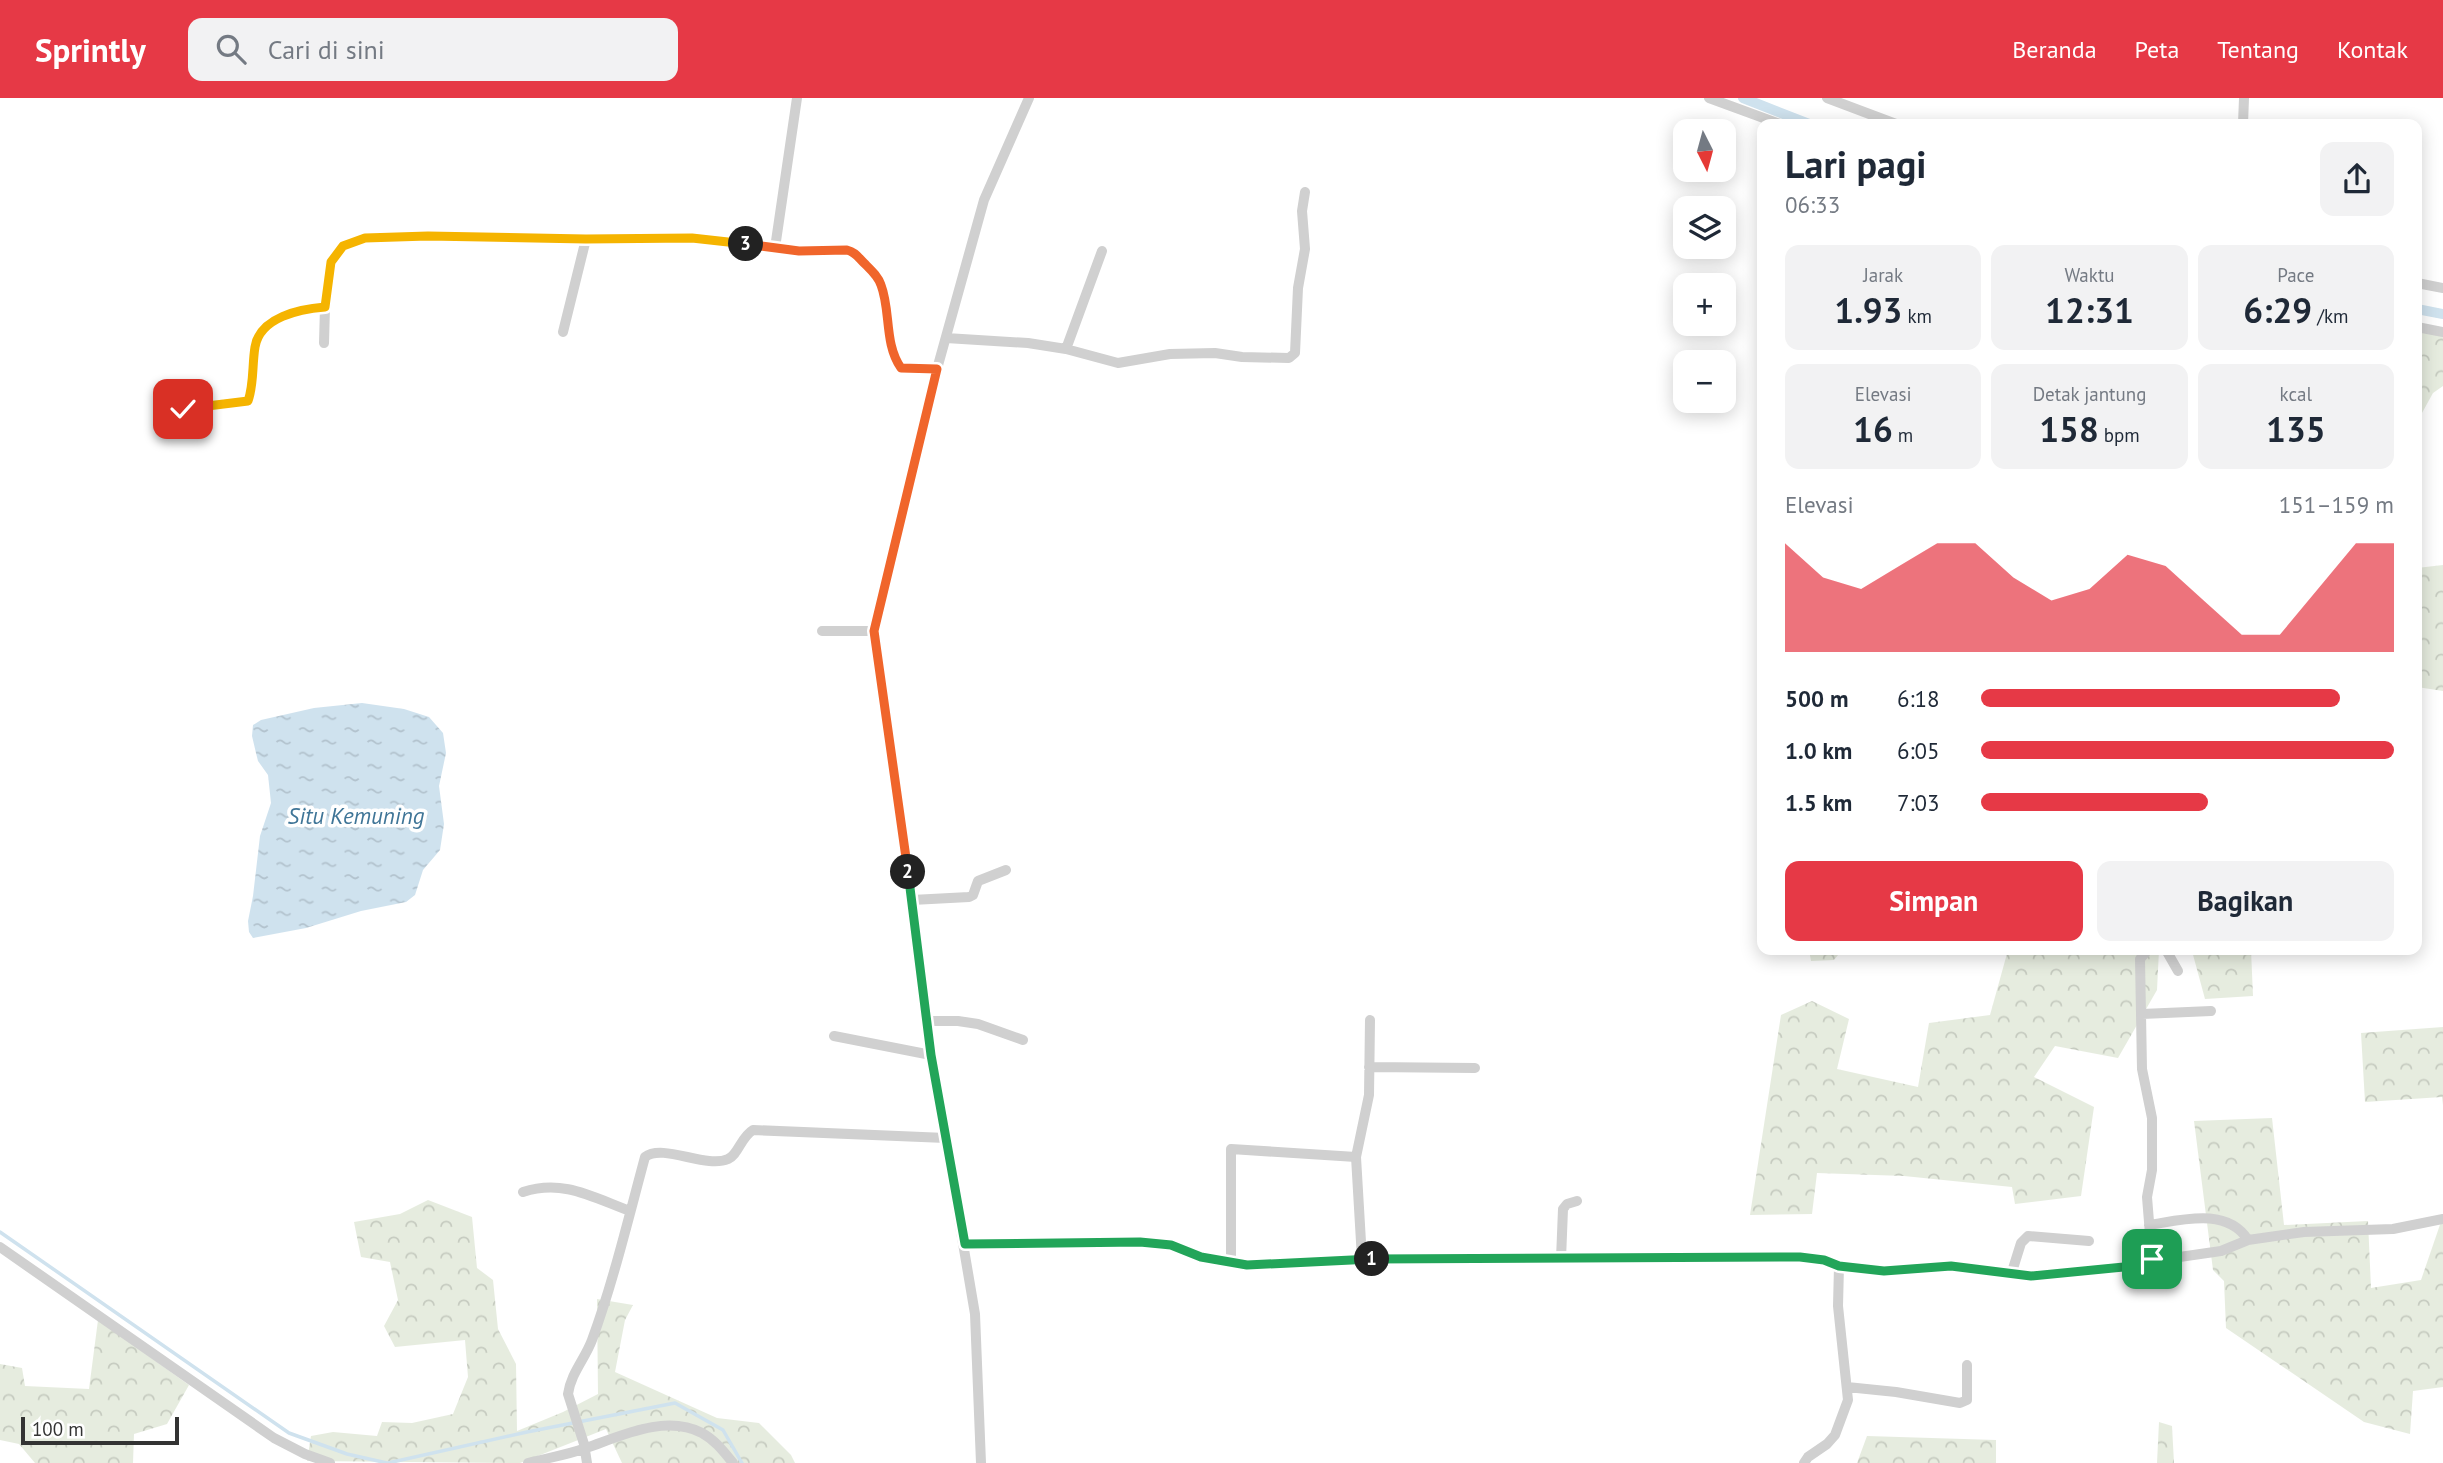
<!DOCTYPE html>
<html lang="id">
<meta charset="utf-8">
<style>
body{margin:0;font-family:"PT Sans",sans-serif;background:#f2f2f3;color:#1f2937;height:100vh;display:flex;flex-direction:column;font-size:26px;white-space:nowrap}
*{box-sizing:border-box;margin:0}
p{font-size:23px;color:#747a83}
.icon{flex:none;width:38px;height:38px;fill:none;stroke:currentColor;stroke-width:2;stroke-linecap:round;stroke-linejoin:round}
.map{position:relative;flex:1;overflow:hidden}
.side{position:absolute;left:1757px;top:21px;width:665px;height:836px;display:flex;flex-direction:column;background:#fff;border-radius:14px;box-shadow:0 4px 18px #0003}
.side>*{flex:none}
.needle{width:46px;rotate:174deg}
.controls{position:absolute;left:1673px;top:21px;display:grid;gap:14px}
.controls a{display:grid;place-items:center;width:63px;height:63px;border-radius:14px;background:#fff;box-shadow:0 4px 18px #0003;font-size:35px}
.scale{position:absolute;left:21px;bottom:18px;width:158px;box-sizing:border-box;padding-left:7px;border:4px solid #333;border-top:0;font-size:19px;line-height:24px;white-space:nowrap;color:#333;-webkit-text-stroke:5px #fff;paint-order:stroke}
.pin{position:absolute;display:grid;place-items:center;width:60px;height:60px;color:#fff;margin:-30px;border-radius:14px;box-shadow:0 4px 10px #0006}
.km{position:absolute;width:35px;height:35px;margin:-18px;border-radius:50%;background:#222;color:#fff;font-size:19px;line-height:35px;text-align:center}
.round{display:grid;place-items:center;flex:none;width:74px;height:74px;border-radius:14px;background:#f2f2f3}
.headline{display:flex;align-items:center;justify-content:space-between;height:119px;padding:0 28px}
h1{font-size:38px;font-weight:600;line-height:52px}
.stats{display:grid;grid-template-columns:repeat(3,1fr);gap:10px;height:119px;padding:7px 28px}
.stats div{display:grid;align-content:center;border-radius:14px;background:#f2f2f3;text-align:center}
.stats b{font-size:35px;font-weight:600}
.stats small{font-size:19px;font-weight:400}
.stats p{font-size:19px}
.chart{height:196px;padding:14px 28px}
.chart p{display:flex;justify-content:space-between}
.chart svg{width:100%;height:126px;margin-top:7px;fill:#e63946;opacity:.7}
.action{display:flex;gap:14px;margin-top:auto;padding:14px 28px}
.action a{flex:1;height:80px;border-radius:14px;background:#e63946;color:#fff;font-size:28px;font-weight:600;line-height:80px;text-align:center}
.action a+a{background:#f2f2f3;color:#1f2937}
ul{padding:0 28px;list-style:none;font-size:23px}
li{display:grid;grid-template-columns:112px 84px 1fr;align-items:center;height:52px}
li i{height:18px;border-radius:9px;background:#e63946}
header{display:flex;align-items:center;gap:42px;box-sizing:border-box;height:98px;padding:0 35px;background:#e63946;color:#fff}
header strong{font-size:33px}
nav{display:flex;gap:38px;margin-inline-start:auto;font-size:24px}
.search{width:490px;height:63px;background:#f2f2f3;display:flex;align-items:center;gap:18px;box-sizing:border-box;padding:0 24px;border-radius:14px;color:#747a83;font-size:26px}
.map>svg:first-child{display:block}
</style>
<header>
<strong>Sprintly</strong>
<div class="search"><svg class="icon" aria-label="search" viewBox="0 0 24 24"><circle cx="10" cy="10" r="6"/><path d="M15 15l6 6"/></svg>Cari di sini</div>
<nav><a>Beranda</a><a>Peta</a><a>Tentang</a><a>Kontak</a></nav>
</header>
<div class="map">
<svg width="2443" height="1365" viewBox="0 0 2443 1365">
<defs>
<pattern id="forest-crowns" width="20" height="18" patternUnits="userSpaceOnUse" patternTransform="scale(1.75)"><rect width="20" height="18" fill="#e6ecdf"/><path d="M2 6a3 3 0 1 1 6 0M12 15a3 3 0 1 1 6 0" fill="none" stroke="#c6cbc0"/></pattern>
<pattern id="water-ripples" width="26" height="14" patternUnits="userSpaceOnUse" patternTransform="scale(1.75)"><rect width="26" height="14" fill="#cfe2ee"/><path d="M2 4q2-2 4 0t4 0M15 11q2-2 4 0t4 0" fill="none" stroke="#b2c2cd"/></pattern>
</defs>
<rect width="100%" height="100%" fill="#fff"/>
<path fill="url(#forest-crowns)" d="M2420 226 2443 231V288L2433 295 2417 324V245Z
M2443 467V593L2417 589V470Z
M1809 852H1842L1834 862 1811 863Z
M2008 852H2159L2157 892 2118 960 2055 948 2034 979 2094 1009 2081 1098 2015 1106 2012 1089 1904 1078 1817 1075 1812 1116 1750 1117 1781 917 1812 903 1849 921 1837 971 1918 989 1929 925 1990 917Z
M2188 852H2251L2253 898 2205 901 2192 853Z
M2443 929V1007L2442 999 2365 1004 2361 935Z
M2272 1020 2284 1127 2368 1123 2371 1190 2421 1182 2443 1118V1289L2413 1293 2410 1336 2364 1324 2226 1230 2224 1183 2213 1172 2194 1023Z
M428 1102 472 1119 477 1170 493 1182 498 1231 516 1266 517 1333 563 1314 598 1296 597 1201 633 1207 625 1222 615 1274 717 1320 759 1325 791 1357 795 1365H622L606 1331 520 1365 307 1363 311 1338 333 1334 377 1338 382 1324 412 1325 453 1316 468 1279 465 1242 395 1249 384 1228 398 1202 390 1164 361 1159 354 1124 400 1116Z
M98 1222 189 1287 167 1326 134 1336 133 1365H35L19 1346 0 1342V1266L22 1270 25 1288 89 1291Z
M2159 1324 2172 1328 2174 1365H2157Z
M1867 1338 1996 1342V1365H1857Z"/>
<path fill="url(#water-ripples)" d="M362 605 404 611 429 619 443 635 446 655 439 688 444 726 440 752 423 772 415 797 406 804 361 813 306 830 253 840 249 834 248 823 253 798 260 738 271 705 268 677 258 663 256 655 252 638 253 627 261 622 314 610Z"/>
<g fill="none" stroke-linecap="round" stroke-linejoin="round">
<path stroke="#cfe2ee" stroke-width="3.5" d="M0 1134 289 1335 347 1356 387 1365
M388 1365 527 1334 675 1305 723 1332 742 1365"/>
<path stroke="#cfe2ee" stroke-width="10" d="M1743 0 1809 26
M2417 211 2443 216"/>
<path stroke="#d0d0d0" stroke-width="10" d="M1709 0 1780 26
M1827 0 1896 26
M2243 26 2244 0
M775 150 797 0
M2417 185 2443 190
M2417 229 2443 234
M563 234 586 141
M946 240 1028 245 1066 251 1118 265 1170 256 1215 255 1242 259 1289 260 1295 255 1298 190 1305 151 1302 113 1305 94
M324 245 325 209
M1066 251 1102 153
M183 311 248 303C253 287 252 267 255 249 260 219 300 211 325 209L331 164 343 148 365 140 428 138 586 141 692 140 799 153 847 152C855 154 858 159 864 165 871 172 878 178 881 187 891 213 884 247 901 270L937 271
M822 533H874
M912 802 969 799 973 797 978 783 1006 772
M2166 852 2178 873
M2142 916 2211 913
M928 923H958L978 926 1023 942
M834 938 931 957
M1369 969 1475 970
M523 1094C563 1081 592 1099 630 1113
M2149 1127C2182 1122 2227 1109 2248 1142
M965 1146 1140 1144 1171 1147 1201 1159 1247 1167 1362 1161 1800 1159 1824 1162 1839 1168 1884 1173 1951 1168 2031 1178 2144 1167 2149 1165 2152 1161 2147 1099 2152 1072V1020L2142 971 2140 861 2148 852
M0 1149 274 1340 305 1356 330 1365
M1362 1161 1356 1059 1369 997 1370 922
M1561 1161 1563 1111 1567 1106 1577 1103
M2152 1163 2221 1153 2248 1142 2304 1134 2393 1131 2443 1121
M1231 1165V1051L1356 1059
M2011 1177 2021 1145 2028 1138 2089 1143
M1847 1289 1896 1294 1960 1305 1967 1302V1267
M528 1365C547 1360 567 1357 586 1350 621 1338 665 1316 702 1335 715 1342 724 1354 733 1365
M587 1365 584 1346 568 1296C571 1275 585 1261 592 1242 613 1185 629 1118 645 1059 663 1045 706 1071 728 1061 738 1057 741 1039 753 1032L946 1040
M981 1365 975 1216 931 957 912 802 874 533 937 271 984 102 1029 0
M1804 1365 1808 1359 1827 1346 1835 1337 1848 1302 1838 1208 1839 1168"/>
</g>
<g fill="none" stroke-linecap="round" stroke-linejoin="round">
<defs>
<path id="split-1" d="M1372 1161 1800 1159 1824 1162 1839 1168 1884 1173 1951 1168 2031 1178 2144 1167 2149 1166 2152 1161"/>
<path id="split-2" d="M908 774 931 957 965 1146 1140 1144 1171 1147 1201 1159 1247 1167 1372 1161"/>
<path id="split-3" d="M746 146 799 153 847 152C855 154 858 159 864 165 871 172 878 178 881 187 891 213 884 246 901 270L937 271 874 533 908 774"/>
<path id="split-4" d="M183 311 248 303C254 287 252 267 255 249 260 219 300 211 325 209L331 164 343 148 365 140 428 138 586 141 692 140 746 146"/>
</defs>
<use href="#split-1" stroke="#fff" stroke-width="14"/>
<use href="#split-2" stroke="#fff" stroke-width="14"/>
<use href="#split-3" stroke="#fff" stroke-width="14"/>
<use href="#split-4" stroke="#fff" stroke-width="14"/>
<use href="#split-1" stroke="#22a559" stroke-width="9"/>
<use href="#split-2" stroke="#22a559" stroke-width="9"/>
<use href="#split-3" stroke="#f0652b" stroke-width="9"/>
<use href="#split-4" stroke="#f5b400" stroke-width="9"/>
</g>
<g text-anchor="middle" dominant-baseline="central" stroke-width="7" stroke-linejoin="round" paint-order="stroke">
<g font-size="23" font-style="italic" fill="#3f7597" stroke="#fff">
<text x="356" y="717">Situ Kemuning</text>
</g>
</g>
</svg>
<div class="controls">
<a><svg class="needle" viewBox="-14 -14 28 28"><path d="M0-13l5 13h-10z" fill="#e53935"/><path d="M0 13l5-13h-10z" fill="#747a83"/></svg></a>
<a><svg class="icon" aria-label="layers" viewBox="0 0 24 24"><path d="M12 4l9 5-9 5-9-5zM3 14l9 5 9-5"/></svg></a>
<a>+</a>
<a>−</a>
</div>
<div class="scale">100 m</div>
<div class="pin" style="left:2152px;top:1161px;background:#1e9e55"><svg class="icon" aria-label="arrive" viewBox="0 0 24 24"><path d="M6 21V4h12l-3 4 3 4H6"/></svg></div>
<div class="pin" style="left:183px;top:311px;background:#d93025"><svg class="icon" aria-label="check" viewBox="0 0 24 24"><path d="M5 12l5 5 9-10"/></svg></div>
<b class="km" style="left:1372px;top:1161px">1</b>
<b class="km" style="left:908px;top:774px">2</b>
<b class="km" style="left:746px;top:146px">3</b>
<section class="side">
<div class="headline"><div><h1>Lari pagi</h1><p>06:33</p></div><a class="round"><svg class="icon" aria-label="share" viewBox="0 0 24 24"><path d="M12 15V3M7 8l5-5 5 5M5 13v7h14v-7"/></svg></a></div>
<div class="stats">
<div><p>Jarak</p><b>1.93<small> km</small></b></div>
<div><p>Waktu</p><b>12:31</b></div>
<div><p>Pace</p><b>6:29<small> /km</small></b></div>
</div>
<div class="stats">
<div><p>Elevasi</p><b>16<small> m</small></b></div>
<div><p>Detak jantung</p><b>158<small> bpm</small></b></div>
<div><p>kcal</p><b>135</b></div>
</div>
<div class="chart"><p><span>Elevasi</span>151–159 m</p>
<svg viewBox="0 0 160 44" preserveAspectRatio="none"><path d="M0 44V6L10 18L20 22L30 14L40 6L50 6L60 18L70 26L80 22L90 10L100 14L110 26L120 38L130 38L140 22L150 6L160 6V44z"/></svg>
</div>
<ul>
<li><b>500 m</b>6:18<i style="width:87%"></i></li>
<li><b>1.0 km</b>6:05<i style="width:100%"></i></li>
<li><b>1.5 km</b>7:03<i style="width:55%"></i></li>
</ul>
<div class="action"><a>Simpan</a><a>Bagikan</a></div>
</section>
</div>
